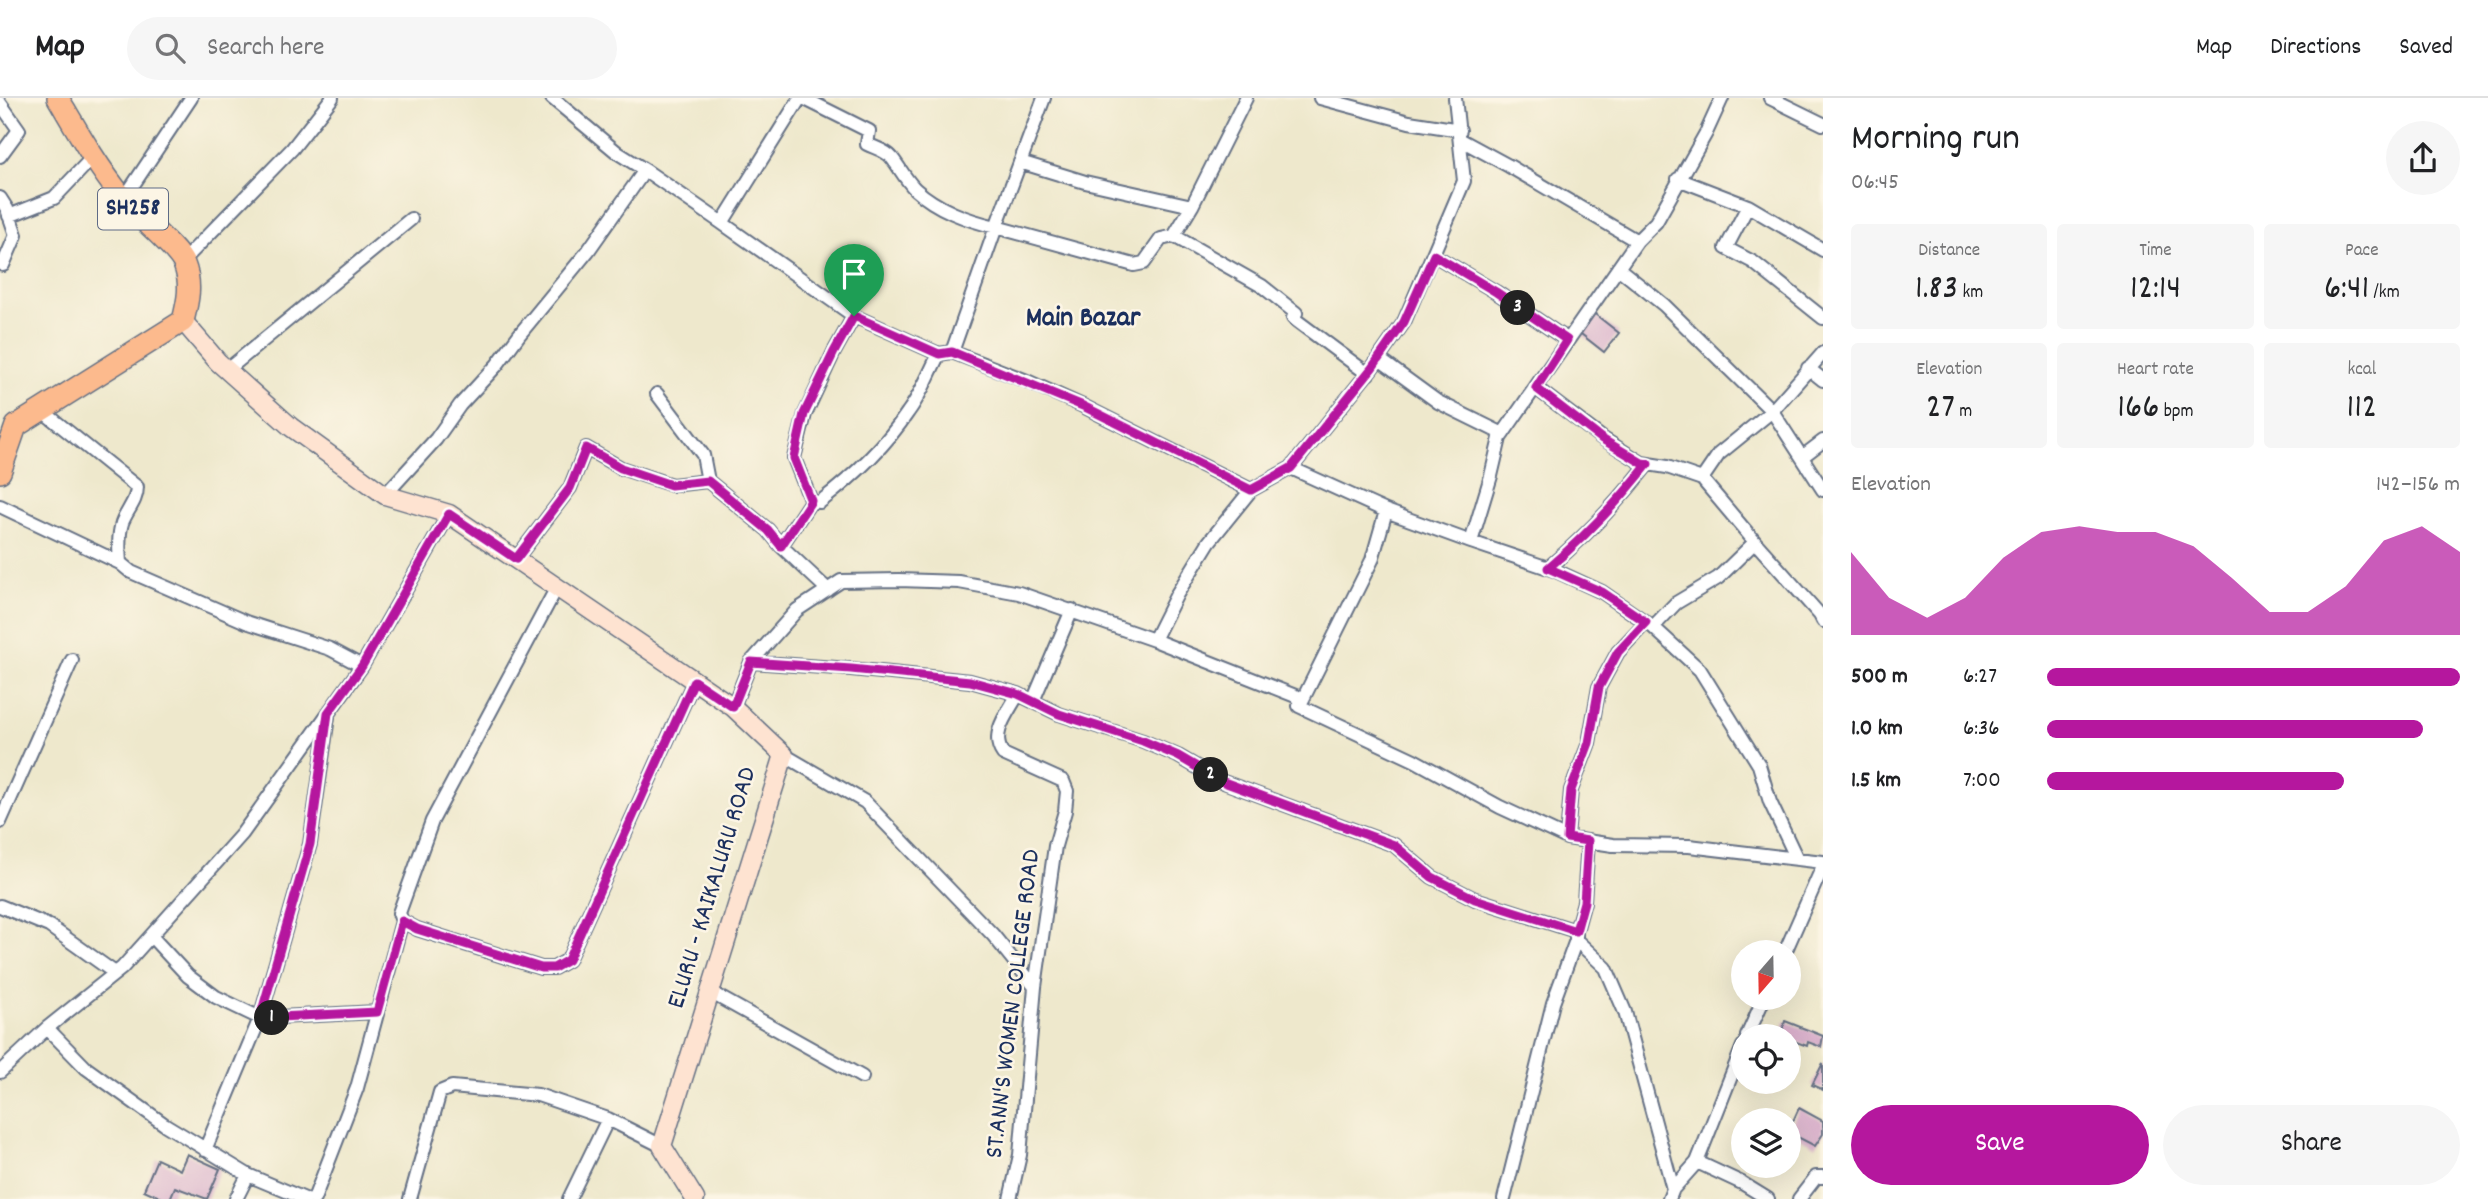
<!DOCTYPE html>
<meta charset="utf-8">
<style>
body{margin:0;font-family:Dekko,sans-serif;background:#f6f6f6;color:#202124;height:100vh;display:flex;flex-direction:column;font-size:26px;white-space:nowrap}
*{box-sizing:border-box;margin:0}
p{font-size:23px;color:#757577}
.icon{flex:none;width:38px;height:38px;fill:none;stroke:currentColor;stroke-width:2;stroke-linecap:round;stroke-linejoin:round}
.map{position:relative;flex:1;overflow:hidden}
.side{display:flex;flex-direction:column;background:#fff;width:665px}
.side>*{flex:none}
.needle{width:46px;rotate:200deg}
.buttons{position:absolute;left:1731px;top:842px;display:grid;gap:14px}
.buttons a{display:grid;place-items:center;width:70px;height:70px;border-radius:50%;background:#fff;box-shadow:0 7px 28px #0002;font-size:35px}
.pin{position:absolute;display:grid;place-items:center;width:60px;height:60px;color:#fff;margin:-72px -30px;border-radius:50% 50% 50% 0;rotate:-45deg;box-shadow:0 0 7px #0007}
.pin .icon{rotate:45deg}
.km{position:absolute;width:35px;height:35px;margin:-18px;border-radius:50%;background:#222;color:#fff;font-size:19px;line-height:35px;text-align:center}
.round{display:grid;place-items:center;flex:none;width:74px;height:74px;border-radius:37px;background:#f6f6f6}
.overview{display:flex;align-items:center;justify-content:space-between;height:119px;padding:0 28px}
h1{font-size:38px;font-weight:600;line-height:52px}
.stats{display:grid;grid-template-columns:repeat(3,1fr);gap:10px;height:119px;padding:7px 28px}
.stats div{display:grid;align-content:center;border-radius:7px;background:#f6f6f6;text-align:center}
.stats b{font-size:35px;font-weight:600}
.stats small{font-size:19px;font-weight:400}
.stats p{font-size:19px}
.chart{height:196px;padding:14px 28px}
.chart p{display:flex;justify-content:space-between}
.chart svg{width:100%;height:126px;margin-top:7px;fill:#b5179e;opacity:.7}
.action{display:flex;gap:14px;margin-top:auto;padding:14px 28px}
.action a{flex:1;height:80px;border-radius:42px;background:#b5179e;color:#fff;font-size:28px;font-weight:600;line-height:80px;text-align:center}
.action a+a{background:#f6f6f6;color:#202124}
ul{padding:0 28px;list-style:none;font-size:23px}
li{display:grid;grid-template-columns:112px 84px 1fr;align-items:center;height:52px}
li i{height:18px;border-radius:9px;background:#b5179e}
header{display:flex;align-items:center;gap:42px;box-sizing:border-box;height:98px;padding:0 35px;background:#fff;border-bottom:2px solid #e0e0e0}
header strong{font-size:33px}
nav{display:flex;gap:38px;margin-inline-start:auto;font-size:24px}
.search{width:490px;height:63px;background:#f6f6f6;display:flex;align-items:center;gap:18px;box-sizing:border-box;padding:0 24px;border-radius:38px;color:#757577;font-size:26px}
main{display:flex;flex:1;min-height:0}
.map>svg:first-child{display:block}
</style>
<header>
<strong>Map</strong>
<div class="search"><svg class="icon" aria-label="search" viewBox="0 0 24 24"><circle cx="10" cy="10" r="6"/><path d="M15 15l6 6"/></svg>Search here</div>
<nav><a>Map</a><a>Directions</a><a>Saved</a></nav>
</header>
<main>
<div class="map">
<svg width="1823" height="1101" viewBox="0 0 1823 1101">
<rect width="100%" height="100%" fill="#fcf5e5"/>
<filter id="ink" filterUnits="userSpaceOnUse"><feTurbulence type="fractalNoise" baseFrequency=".0143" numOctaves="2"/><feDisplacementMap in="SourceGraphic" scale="14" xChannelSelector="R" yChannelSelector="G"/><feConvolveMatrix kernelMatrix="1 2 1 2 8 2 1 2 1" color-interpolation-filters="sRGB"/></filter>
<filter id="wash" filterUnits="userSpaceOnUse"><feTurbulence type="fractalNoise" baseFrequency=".00686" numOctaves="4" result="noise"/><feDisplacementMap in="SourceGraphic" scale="28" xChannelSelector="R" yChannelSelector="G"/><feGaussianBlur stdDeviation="1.57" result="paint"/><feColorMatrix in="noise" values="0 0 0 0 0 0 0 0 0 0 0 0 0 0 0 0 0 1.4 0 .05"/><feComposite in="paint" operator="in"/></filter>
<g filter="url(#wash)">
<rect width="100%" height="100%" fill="#eee8cc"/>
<g id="blocks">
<path fill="#d8afca" d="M1591 213 1619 235 1604 254 1576 232Z
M1785 923 1823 938 1821 949 1808 944 1807 948 1788 941V938H1781Z
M1823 965V992L1812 987Z
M1799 1010 1823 1023V1036L1815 1048 1788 1034Z
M187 1056 220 1071 207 1101 175 1089 170 1101H164L144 1092 157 1061 180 1072Z"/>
</g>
</g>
<g filter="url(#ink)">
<use href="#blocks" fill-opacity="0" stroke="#657084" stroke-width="2"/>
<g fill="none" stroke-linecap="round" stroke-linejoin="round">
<defs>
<path id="street" d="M803 0 869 33 867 46C875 50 887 53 892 60 900 70 905 81 915 91 938 112 967 122 996 129L1044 0
M1320 0 1409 24 1460 32
M1770 0 1823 26
M0 5 19 32 0 58
M1461 42 1509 68 1637 143
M1020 64 1085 84 1192 108 1174 138
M645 72 722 125 800 0
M1678 81 1748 108 1726 150 1753 164 1823 220
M0 100 7 111 16 137 3 167 0 165
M123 102 191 0
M1192 108 1246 0
M1748 108 1823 152
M9 118 54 100 92 60
M722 125 854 218 939 256 952 254 996 129 1134 167 1144 165 1161 141 1174 138 1262 188 1296 215 1293 220 1368 276
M1434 157 1496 194 1567 242
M183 163 292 51 332 0
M1618 170 1664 207 1772 313 1823 392
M854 218 834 254 805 316 794 360 811 403 820 404C854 378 884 350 908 314 921 297 929 275 939 256
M1379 261 1438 304 1503 336
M1808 270 1823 282
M227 272 411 121
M1536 290 1602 340 1642 365 1667 369 1702 381 1755 444
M657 296 703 357 708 383 768 432 781 448 828 492
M40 311 137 389C137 403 127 412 122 425 118 438 119 452 120 465L131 474 246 524 330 551 362 568
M1802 359 1823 343
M1702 381 1719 356 1772 313 1823 255
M1251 392 1291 370 1372 270 1404 224 1464 83 1455 0
M385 397 436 341 460 307 497 267 519 237 588 153 645 72 618 55 552 0
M0 408 120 465
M1386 413 1471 444 1491 378 1500 340 1637 143 1656 124 1706 35 1722 0
M1471 444 1554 472 1602 494 1653 529 1676 505 1718 480 1755 444 1820 517 1823 523
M781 448 811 403
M516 461 570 390 586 350 621 370 672 387 708 383
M1548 470C1585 439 1618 404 1648 366
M557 489 432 723 399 815 402 823 417 831 541 870H554L568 862 694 583
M1653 529 1700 572 1759 667 1770 704 1797 761
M1154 542 1303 601 1372 462 1386 413 1291 370
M751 564 851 571 970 583 1018 596 1059 616 1143 643 1178 658 1221 683 1394 747 1432 779 1475 801 1576 833 1584 804 1588 743
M1303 601 1299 608 1414 662 1500 709 1567 740 1613 747 1689 748 1823 764
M1033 603 1072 512
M733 609 751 564 797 512 841 483 899 482 959 484 1019 495 1154 542 1177 496 1209 444 1251 392 1083 308 1027 283 952 254
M784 657 865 704 993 837 1035 889
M0 724 72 562
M1567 740 1571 692 1589 645 1599 589 1618 554 1646 524
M0 808 49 828 115 875
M151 838 188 878 216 899 260 920 377 914
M1576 842 1606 870 1625 914 1673 1091
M1785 854 1823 768
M710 894 862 979
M47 930 86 970 164 1026 248 1077 305 1101
M1747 938 1764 900
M0 974 47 930 122 870 242 736 362 568 449 416
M608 1021 662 1048
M205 1052 260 920 310 746 328 619
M1697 1064 1742 1085 1768 1101
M236 1101 248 1077
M314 1101 357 990 402 823
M410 1101 440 994 452 989 538 997 608 1021 569 1101
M1010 1101 1020 1057 1035 889 1055 748 1065 713 1067 693 1063 683 1003 656C989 636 1008 615 1018 596
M1504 1101 1553 905 1576 842V833
M1669 1101 1673 1091 1697 1064 1743 948
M1799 1101 1816 1079H1823"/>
<path id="secondary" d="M183 223 218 264 291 329 385 397 449 416 733 609 784 657 662 1048 695 1101"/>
<path id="primary" d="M0 374 16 328 183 223C188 203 192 186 184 166 177 149 135 117 122 99 97 68 78 34 58 0"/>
</defs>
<use href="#street" stroke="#657084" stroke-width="16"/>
<use href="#secondary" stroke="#657084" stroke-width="21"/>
<use href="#primary" stroke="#657084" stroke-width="24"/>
<use href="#street" stroke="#fff" stroke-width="12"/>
<use href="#secondary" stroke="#fee3d1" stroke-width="18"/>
<use href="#primary" stroke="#fcba8d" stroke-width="21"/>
</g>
</g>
<g fill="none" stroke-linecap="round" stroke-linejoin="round" filter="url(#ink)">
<defs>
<path id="route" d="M1434 157 1496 194 1567 242 1536 290 1602 341 1642 365 1648 366C1618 404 1585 439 1548 470L1602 494 1646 524 1618 554 1599 589 1589 645 1571 692 1567 740 1588 743 1584 804 1576 833 1475 801 1432 779 1394 747 1221 683 1178 658 1143 643 1059 616 1018 596 970 583 851 571 751 564 733 609 694 583 568 862 554 870H541L417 831 402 823 377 914 260 920 310 746 328 615 362 568 449 416 516 461 570 390 586 350 621 370 671 387 708 383 768 432 781 448 811 403 794 360 804 316 834 254 854 218 939 256 952 254 1083 308 1251 392 1291 370 1372 270 1404 224Z"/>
</defs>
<use href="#route" stroke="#fff" stroke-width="14"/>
<use href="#route" stroke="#b5179e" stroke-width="9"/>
</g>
<g text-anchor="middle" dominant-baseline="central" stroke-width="5" stroke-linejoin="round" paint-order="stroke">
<rect fill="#fcf5e5" stroke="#5e6a86" stroke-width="2" x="98" y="90.5" width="70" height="41" rx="5"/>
<g font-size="24" font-weight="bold" fill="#1b2f5e">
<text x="133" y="111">SH258</text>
</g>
<g font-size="26" fill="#1b2f5e" stroke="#fcf5e5">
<text transform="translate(713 790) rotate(-73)">ELURU - KAIKALURU ROAD</text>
<text transform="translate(1014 906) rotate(-83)">ST.ANN'S WOMEN COLLEGE ROAD</text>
</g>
<g font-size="28" font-weight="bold" fill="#1b2f5e" stroke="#fcf5e5">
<text x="1083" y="222">Main Bazar</text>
</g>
</g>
</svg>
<div class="buttons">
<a><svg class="needle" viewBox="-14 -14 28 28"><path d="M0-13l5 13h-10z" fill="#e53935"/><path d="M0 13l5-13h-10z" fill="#757577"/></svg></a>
<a><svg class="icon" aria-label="locate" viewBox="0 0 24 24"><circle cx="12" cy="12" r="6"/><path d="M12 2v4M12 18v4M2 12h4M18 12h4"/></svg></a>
<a><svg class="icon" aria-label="layers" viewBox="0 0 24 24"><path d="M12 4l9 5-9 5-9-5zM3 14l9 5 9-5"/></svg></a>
</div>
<div class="pin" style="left:854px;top:218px;background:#1e9e55"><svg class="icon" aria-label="arrive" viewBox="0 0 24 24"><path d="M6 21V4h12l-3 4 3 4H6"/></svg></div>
<b class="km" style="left:272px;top:920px">1</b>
<b class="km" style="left:1211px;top:677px">2</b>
<b class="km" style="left:1518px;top:210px">3</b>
</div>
<section class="side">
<div class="overview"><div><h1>Morning run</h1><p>06:45</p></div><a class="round"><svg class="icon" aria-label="share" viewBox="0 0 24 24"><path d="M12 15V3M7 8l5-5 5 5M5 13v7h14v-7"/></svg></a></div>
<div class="stats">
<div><p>Distance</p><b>1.83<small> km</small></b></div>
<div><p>Time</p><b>12:14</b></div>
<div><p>Pace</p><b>6:41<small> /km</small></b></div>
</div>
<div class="stats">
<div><p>Elevation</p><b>27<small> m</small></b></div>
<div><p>Heart rate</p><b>166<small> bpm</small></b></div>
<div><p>kcal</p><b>112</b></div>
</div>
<div class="chart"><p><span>Elevation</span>142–156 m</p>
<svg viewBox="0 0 160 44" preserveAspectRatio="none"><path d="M0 44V15L10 31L20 38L30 31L40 17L50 8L60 6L70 8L80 8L90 13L100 24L110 36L120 36L130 27L140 11L150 6L160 15V44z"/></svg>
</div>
<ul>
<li><b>500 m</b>6:27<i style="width:100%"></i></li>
<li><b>1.0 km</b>6:36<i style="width:91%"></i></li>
<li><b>1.5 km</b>7:00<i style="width:72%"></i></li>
</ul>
<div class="action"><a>Save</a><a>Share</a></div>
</section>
</main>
